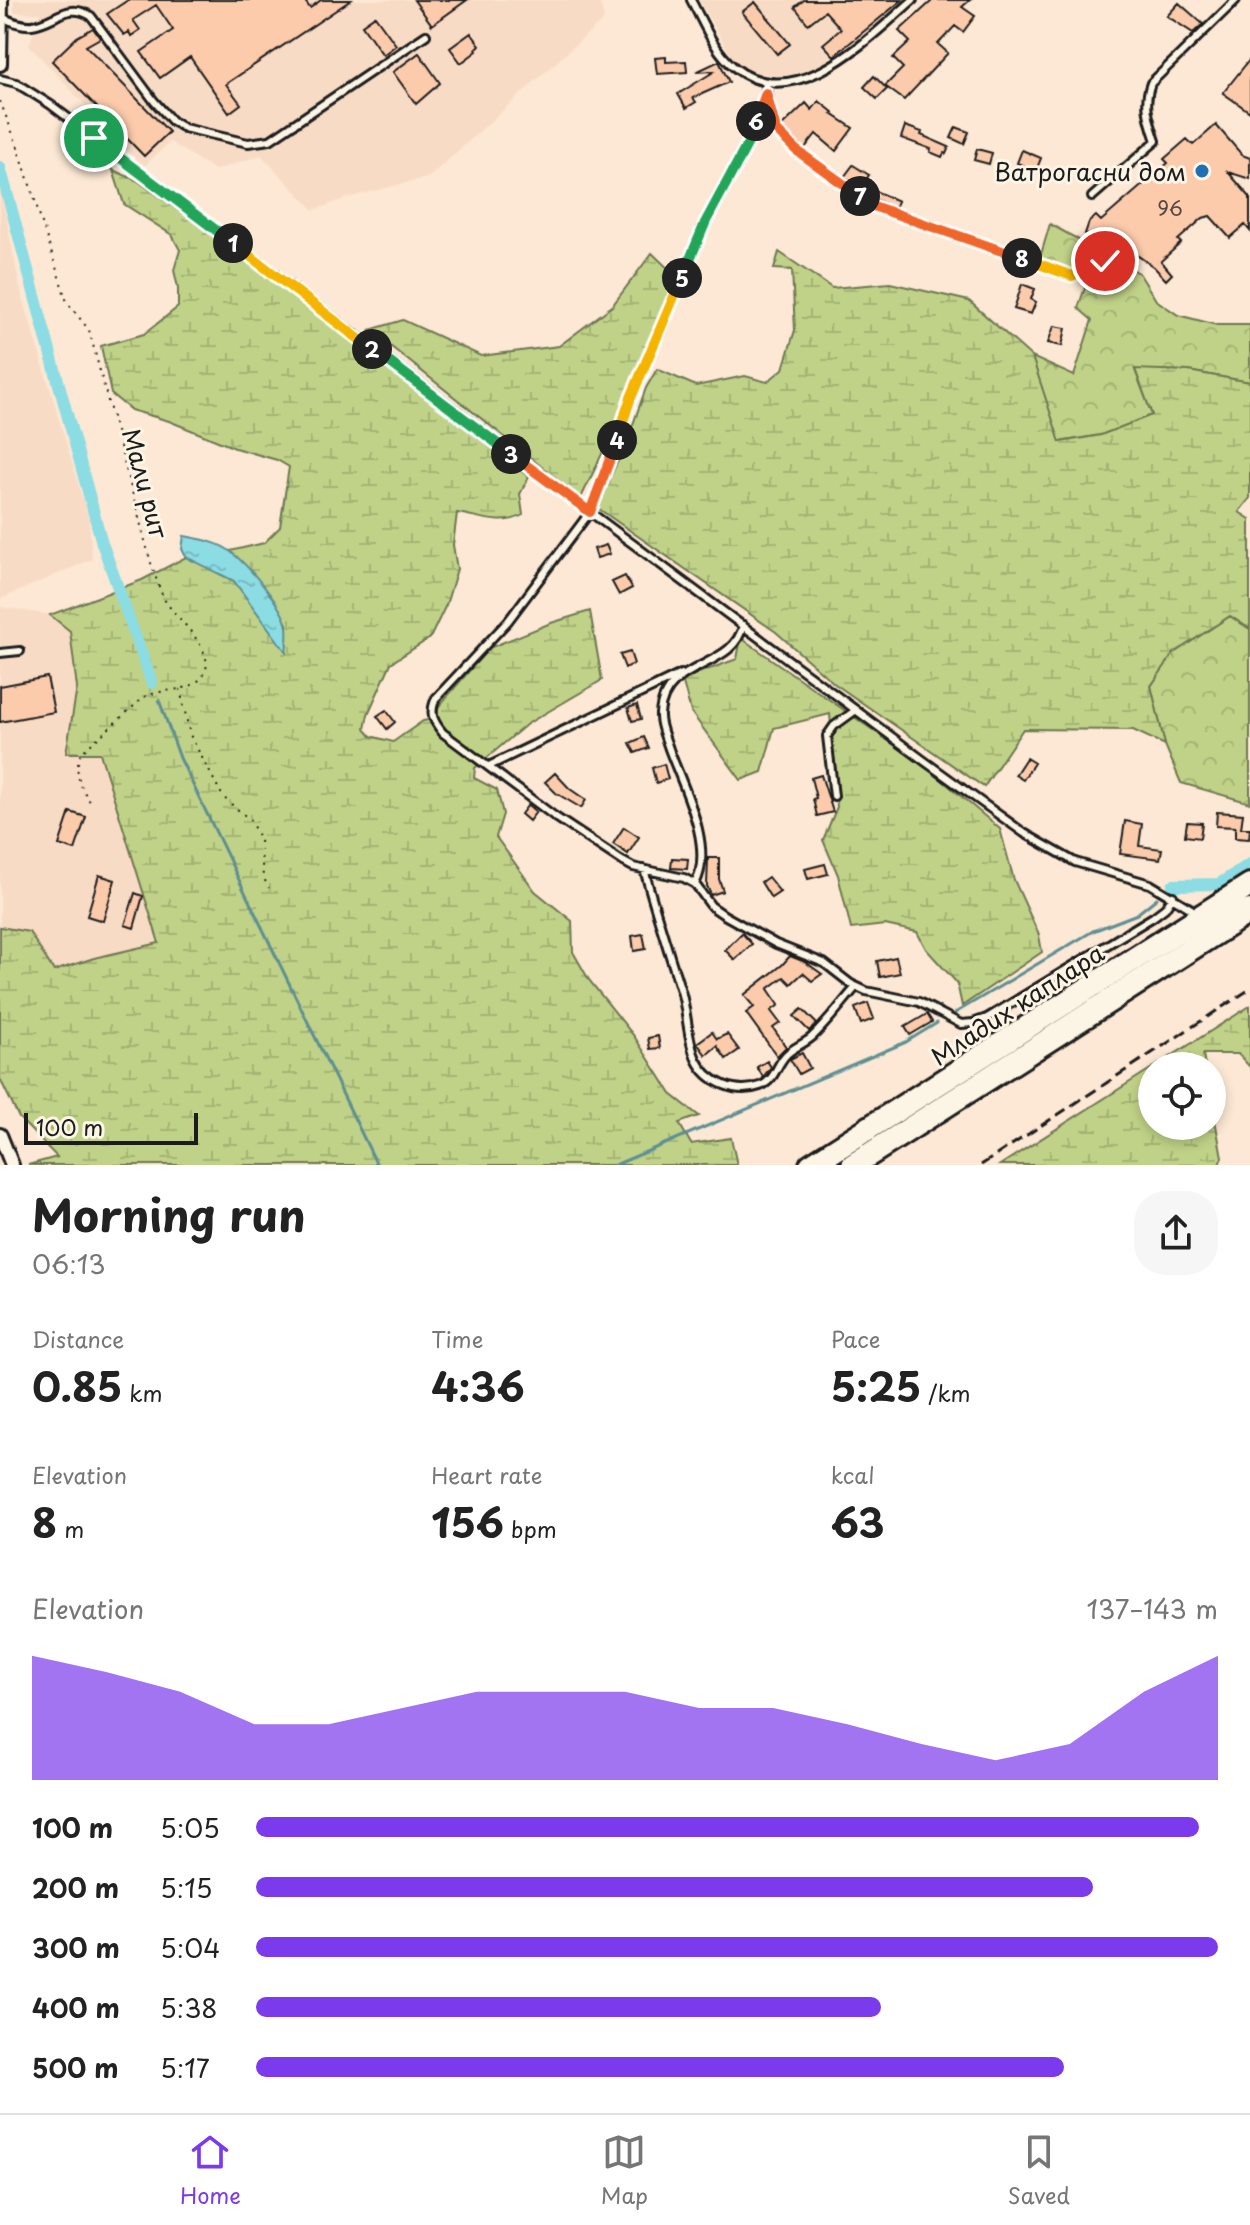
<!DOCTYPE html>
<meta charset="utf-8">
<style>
body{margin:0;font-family:"Playpen Sans",sans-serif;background:#f6f6f6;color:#222;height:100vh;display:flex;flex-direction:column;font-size:30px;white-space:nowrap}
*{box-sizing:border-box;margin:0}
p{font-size:26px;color:#767676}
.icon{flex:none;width:44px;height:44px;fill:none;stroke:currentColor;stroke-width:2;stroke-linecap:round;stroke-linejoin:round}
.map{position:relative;height:1165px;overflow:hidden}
.drawer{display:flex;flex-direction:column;background:#fff;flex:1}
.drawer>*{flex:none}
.tools{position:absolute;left:1138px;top:1052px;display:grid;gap:16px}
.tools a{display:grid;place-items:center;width:88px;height:88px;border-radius:50%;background:#fff;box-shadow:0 4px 12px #0003;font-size:40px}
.scale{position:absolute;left:24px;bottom:20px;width:174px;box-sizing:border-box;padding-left:8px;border:4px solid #1c1c1c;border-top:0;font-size:22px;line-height:28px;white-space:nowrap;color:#1c1c1c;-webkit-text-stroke:6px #fcf5e5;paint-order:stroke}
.pin{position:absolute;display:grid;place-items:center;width:68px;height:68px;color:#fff;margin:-34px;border:4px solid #fff;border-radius:50%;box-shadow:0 2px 8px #0007}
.km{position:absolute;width:40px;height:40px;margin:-20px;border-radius:50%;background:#222;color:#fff;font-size:22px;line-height:40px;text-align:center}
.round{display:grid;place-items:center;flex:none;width:84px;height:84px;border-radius:32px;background:#f6f6f6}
.head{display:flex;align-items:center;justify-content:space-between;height:136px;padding:0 32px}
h1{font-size:44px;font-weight:700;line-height:60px}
.stats{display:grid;grid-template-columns:repeat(3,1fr);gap:12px;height:136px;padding:8px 32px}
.stats div{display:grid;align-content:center}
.stats b{font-size:40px;font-weight:700}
.stats small{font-size:22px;font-weight:400}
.stats p{font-size:22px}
.chart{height:224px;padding:16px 32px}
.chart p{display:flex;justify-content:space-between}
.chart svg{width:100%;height:144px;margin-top:8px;fill:#7c3aed;opacity:.7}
ul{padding:0 32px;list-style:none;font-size:26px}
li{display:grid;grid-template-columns:128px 96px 1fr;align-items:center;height:60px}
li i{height:20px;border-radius:10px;background:#7c3aed}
.tab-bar{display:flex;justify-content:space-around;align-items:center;height:112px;border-top:2px solid #e0e0e0;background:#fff;font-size:22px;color:#767676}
.tab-bar a{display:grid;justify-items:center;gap:4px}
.tab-bar .on{color:#7c3aed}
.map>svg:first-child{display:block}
</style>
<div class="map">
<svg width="1250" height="1165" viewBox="0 0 1250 1165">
<defs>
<pattern id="forest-crowns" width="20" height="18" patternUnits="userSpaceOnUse" patternTransform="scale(2)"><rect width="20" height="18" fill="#c0d287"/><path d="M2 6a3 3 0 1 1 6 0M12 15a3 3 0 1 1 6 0" fill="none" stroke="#a4b474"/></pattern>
<pattern id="wetland-marsh" width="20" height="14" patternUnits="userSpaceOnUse" patternTransform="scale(2)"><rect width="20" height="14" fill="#c0d287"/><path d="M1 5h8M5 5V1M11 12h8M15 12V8" fill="none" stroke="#a4b474"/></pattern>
<pattern id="water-ripples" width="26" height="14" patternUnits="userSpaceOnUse" patternTransform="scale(2)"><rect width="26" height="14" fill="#8bdce3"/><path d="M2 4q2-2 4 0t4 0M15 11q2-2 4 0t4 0" fill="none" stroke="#77bcc2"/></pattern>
</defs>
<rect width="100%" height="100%" fill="#fce8d4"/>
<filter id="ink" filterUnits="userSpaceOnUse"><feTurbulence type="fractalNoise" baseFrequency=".0125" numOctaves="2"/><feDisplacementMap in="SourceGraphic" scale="16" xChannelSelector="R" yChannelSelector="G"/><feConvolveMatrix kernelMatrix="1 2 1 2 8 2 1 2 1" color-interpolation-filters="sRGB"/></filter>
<g filter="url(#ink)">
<path fill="#f8dbc5" d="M14 0H599L604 19 429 177 347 198 314 210 261 155 215 170 170 142 143 167 29 45 41 13 14 12Z
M699 0H911L894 15 811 71 781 76 751 72 734 61Z
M0 186 20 288 89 520 92 559 0 599Z
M0 607 50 615 70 630 77 688 66 742V753L100 752 159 943 94 958 54 971 29 932 0 927Z"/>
<path fill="url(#forest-crowns)" stroke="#6e7752" stroke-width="2" d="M1050 224 1139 273 1156 300 1178 315 1217 325H1250V382L1188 371 1135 370 1152 415 1101 435 1059 442 1032 357 1074 376 1092 320 1078 308 1089 276 1039 261Z
M1230 616 1250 629V803L1181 783 1165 745 1151 686 1173 653Z"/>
<path fill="url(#wetland-marsh)" stroke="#6e7752" stroke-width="2" d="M113 170 138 181 293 294 529 477 520 494 523 515C502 527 479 516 457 513L453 545 457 569 446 605 430 638 391 663 368 714 365 729 371 736 393 742 423 721 438 718V707L489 648 551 623 590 611 602 680 527 724 475 768 474 778 497 790 503 814 496 837 535 891 572 921 573 952 589 980 634 1036 671 1094 699 1116 679 1123 691 1144 731 1138 737 1165H28L57 1157 19 1118 0 1079V927L29 932 54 971 94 958 159 943 100 753H66L77 688 70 631 50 615 142 580 186 557 234 581 286 650 287 624 271 597 230 551 264 543 280 527 289 467 277 460 235 448 169 421 131 410 111 394 101 346 144 334 178 307V288L174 270 180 250 172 235 124 204Z
M779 252 832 288 890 283 969 301 1032 357 1060 442 1101 435 1152 415 1135 369 1188 371 1250 382V498L1239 512 1250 519V629L1230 616 1174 653 1151 686 1165 745 1133 730 1023 729 984 787 835 684 776 632 596 507 626 444 646 388 657 369 696 386 745 376 767 382 783 369 795 330 792 270 774 269Z
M652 253 675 275 654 345 581 498 370 330 403 320 481 356 559 346 612 306Z
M741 638 930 770 1000 829 1014 880 1039 935 1042 952 962 1006 957 983 926 949 917 932 885 925 851 929 838 875 823 840 837 807 830 714 774 728 762 772 741 780 691 712 682 679 737 659Z
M1250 1006V1067L1238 1054H1203L1205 1066H1156Z
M1152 1068V1126H1212V1104L1222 1157 1219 1165H1000Z"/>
<path fill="url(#water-ripples)" stroke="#5f8f93" stroke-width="2" d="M184 536C200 539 219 542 231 552 248 565 284 607 287 627 288 635 287 644 286 652L234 581 186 557 182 549Z"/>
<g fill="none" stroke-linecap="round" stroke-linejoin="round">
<path stroke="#5f8f93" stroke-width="3" d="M159 700 180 758 377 1165
M955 1013 1093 931 1137 914 1157 898
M615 1165 906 1042 937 1023"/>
<path stroke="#8bdce3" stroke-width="12" d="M0 167 102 543 152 683
M1173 885 1219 884 1250 864"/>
</g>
<path fill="#fccbab" stroke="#1c1c1c" stroke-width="2" d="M128 0H304L310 8 321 0H351L226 84 241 104 229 113 190 57 160 78 141 52 173 30 156 5 133 20 140 30 131 36 129 32 124 35 107 14Z
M414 0H467L432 25Z
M804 0H902L834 56 823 44 841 29 825 11 808 24 795 7Z
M933 0H970L962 7 975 16 963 32 955 26 938 44 948 53 904 100 885 86 903 68 893 58 910 42 899 31Z
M755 2 790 44 777 54 742 12Z
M1179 3 1203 24 1193 33 1167 16Z
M375 16 396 45 383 55 362 25Z
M93 28 100 38 86 46 169 132 144 156 52 61 77 37Z
M471 33 480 45 476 49 477 51 461 63 450 48Z
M419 53 440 83 416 104 393 72Z
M666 57V62L686 61 687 72 657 74 655 58Z
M1250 59V112L1223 93Z
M719 61 729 82 693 98 696 102 686 108 678 94 715 71 696 72Z
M874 76 887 89 877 99 864 87Z
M819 101 834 113 832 114 853 128 836 151 816 134 804 149 781 127 806 103 812 110Z
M1216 125 1242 155 1250 158V179L1228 172 1250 197V231L1245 225 1230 238 1210 216 1203 218 1178 240 1181 243 1161 261 1172 274 1166 280 1154 267 1138 256 1085 234 1089 222 1096 216 1101 221 1168 163 1164 159 1187 139 1193 145Z
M905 126 922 132 921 135 949 147 946 154 944 153 942 157 930 152 931 149 901 138Z
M956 127 969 132 964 144 951 138Z
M977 149 992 153 989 164 974 160Z
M1022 150 1041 158 1036 171 1017 163Z
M853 165 869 175 860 188 844 177Z
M875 191 898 201 895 208 872 198Z
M1022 284 1035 289 1031 299 1036 302 1031 314 1014 309Z
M1054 326 1066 328 1062 346 1048 343Z
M606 545 610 554 597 558 594 549Z
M625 576 632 588 619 595 612 582Z
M630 652 634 664 625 668 620 655Z
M47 677 54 712 0 722V686Z
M637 705 641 719 632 721 628 708Z
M386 710 395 722 387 729 377 716Z
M644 737 649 748 635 753 630 743Z
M1026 758 1034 763 1023 780 1015 775Z
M664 764 668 779 656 783 652 768Z
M555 773 570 789 586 800 581 808 556 793 545 782Z
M821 775 833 812 817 816 813 799 816 798 811 778Z
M528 805 536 812 529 821 521 814Z
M70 812 86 817 75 850 59 845Z
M1217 812 1243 814 1241 828H1250L1249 839 1235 838V827L1216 826Z
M1125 821 1142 824 1139 846 1162 849 1160 859 1120 854Z
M1187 822 1202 823 1200 838 1185 836Z
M624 827 639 837 628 854 613 844Z
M672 858 688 859 687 869 671 868Z
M708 858H719V879L723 891 711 895 707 886Z
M825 864 828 874 808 879 805 869Z
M99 875 115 880 103 921 87 916Z
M768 877 780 892 771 898 761 882Z
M135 893 143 896 134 928 125 925Z
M742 933 752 944 735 960 725 950Z
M643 934 646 949 634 951 632 936Z
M790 956 805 962 822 974 812 981 803 973 791 984 784 977 768 989 779 1005 771 1011 780 1023 773 1028 786 1047 777 1056 746 1013 754 1007 744 995 782 965Z
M896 957 900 973 880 977 877 961Z
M868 1003 874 1019 861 1024 855 1008Z
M802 1009 817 1024 809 1031 794 1016Z
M927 1014 932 1022 910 1035 905 1027Z
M712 1032 717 1039 727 1034 739 1050 726 1059 717 1046 706 1055 697 1043Z
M658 1036 660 1048 650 1049 648 1038Z
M802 1053 810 1068 799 1074 790 1059Z
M767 1061 771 1067 763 1077 757 1067Z"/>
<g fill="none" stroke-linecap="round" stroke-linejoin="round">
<defs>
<path id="service" d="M691 0C703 22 714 51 734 67 795 116 869 38 913 0
M1 17C11 21 21 26 32 25 56 22 67 1 91 16L154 101 172 121 184 128 248 143 270 140 426 35
M0 79 16 83 51 105 590 512 508 621 436 698C429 713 433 721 443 733L554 816 622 861 633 867 684 878 695 884 711 906 724 915 776 944 824 963 851 984 866 991 919 1002 961 1024 973 1023 987 1018 1153 917 1165 908 1173 896
M765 82 776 130 796 150 873 206 1072 276 1105 261
M766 93 748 143 706 221 643 367 590 512 923 760 1024 833 1075 862 1150 884 1198 913
M1092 197 1156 141C1149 120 1143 104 1151 83L1236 0
M0 653 20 651
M489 766 681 674
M834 796 827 736 834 726 856 710
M644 869C655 910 668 950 681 991 692 1027 683 1068 724 1085 736 1090 749 1090 760 1086 776 1080 776 1064 787 1054 794 1047 804 1044 812 1037 828 1022 842 1003 856 987
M695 884C715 847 683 787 669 749 666 739 659 725 660 714 664 659 734 671 743 625"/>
<path id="minor" d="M0 64 1 0
M0 1135 12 1165"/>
<path id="trunk" d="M811 1165 1250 885
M853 1165 1250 911"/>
</defs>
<use href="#service" stroke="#1c1c1c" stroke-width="12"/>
<use href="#minor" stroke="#1c1c1c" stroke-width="18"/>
<use href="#trunk" stroke="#1c1c1c" stroke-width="28"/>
<path stroke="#1c1c1c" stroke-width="2" stroke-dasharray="2 6" stroke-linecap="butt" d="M0 101 18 147 67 302 89 330 151 563C155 575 159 588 164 599 176 620 233 662 192 685 181 691 161 689 144 697L81 753C73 771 80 787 91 803
M180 689 190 735 223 797 250 820 260 840 263 877 269 888"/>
<use href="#service" stroke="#fcf5e5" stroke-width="6"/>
<use href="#minor" stroke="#fcf5e5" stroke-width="12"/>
<use href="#trunk" stroke="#fcf5e5" stroke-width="22"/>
<path stroke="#1c1c1c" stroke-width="3" stroke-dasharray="12 6" stroke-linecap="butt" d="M981 1165 1250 989"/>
</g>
</g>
<g fill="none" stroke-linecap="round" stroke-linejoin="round" filter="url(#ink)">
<defs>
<path id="split-1" d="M94 138 233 243"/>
<path id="split-2" d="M233 243 372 349"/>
<path id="split-3" d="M372 349 511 454"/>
<path id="split-4" d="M511 454 590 512 617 440"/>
<path id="split-5" d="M617 440 630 400 682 278"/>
<path id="split-6" d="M682 278 706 221 748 143 756 121"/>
<path id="split-7" d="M756 121 766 93 776 130 796 150 860 196"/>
<path id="split-8" d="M860 196 873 206 1022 258"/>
<path id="split-9" d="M1022 258 1072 276 1105 261"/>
</defs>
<use href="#split-1" stroke="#fff" stroke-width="16"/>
<use href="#split-2" stroke="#fff" stroke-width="16"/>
<use href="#split-3" stroke="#fff" stroke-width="16"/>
<use href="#split-4" stroke="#fff" stroke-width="16"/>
<use href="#split-5" stroke="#fff" stroke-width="16"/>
<use href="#split-6" stroke="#fff" stroke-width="16"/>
<use href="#split-7" stroke="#fff" stroke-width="16"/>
<use href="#split-8" stroke="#fff" stroke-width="16"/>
<use href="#split-9" stroke="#fff" stroke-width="16"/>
<use href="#split-1" stroke="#22a559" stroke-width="10"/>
<use href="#split-2" stroke="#f5b400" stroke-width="10"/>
<use href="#split-3" stroke="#22a559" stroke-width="10"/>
<use href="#split-4" stroke="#f0652b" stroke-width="10"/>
<use href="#split-5" stroke="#f5b400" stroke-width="10"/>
<use href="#split-6" stroke="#22a559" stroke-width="10"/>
<use href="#split-7" stroke="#f0652b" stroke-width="10"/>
<use href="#split-8" stroke="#f0652b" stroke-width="10"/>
<use href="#split-9" stroke="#f5b400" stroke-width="10"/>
</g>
<circle fill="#1f6fb2" stroke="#fcf5e5" stroke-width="3" cx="1202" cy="171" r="8"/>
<g text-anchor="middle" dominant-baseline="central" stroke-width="6" stroke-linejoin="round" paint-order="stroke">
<g font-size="20" fill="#544840">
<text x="1170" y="208">96</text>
</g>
<g font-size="24" fill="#1c1c1c" stroke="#fcf5e5" text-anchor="end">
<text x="1186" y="171">Ватрогасни дом</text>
</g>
<g font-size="24" fill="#1c1c1c" stroke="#fcf5e5">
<text transform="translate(146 483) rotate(75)">Мали рит</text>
<text transform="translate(1017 1004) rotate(-33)">Младих каплара</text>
</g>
</g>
</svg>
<div class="tools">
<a><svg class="icon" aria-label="locate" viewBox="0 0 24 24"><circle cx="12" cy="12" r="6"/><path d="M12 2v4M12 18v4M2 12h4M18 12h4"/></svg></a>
</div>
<div class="scale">100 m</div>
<div class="pin" style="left:94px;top:138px;background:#1e9e55"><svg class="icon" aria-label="arrive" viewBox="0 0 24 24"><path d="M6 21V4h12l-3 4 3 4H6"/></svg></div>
<div class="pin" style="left:1105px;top:261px;background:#d93025"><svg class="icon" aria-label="check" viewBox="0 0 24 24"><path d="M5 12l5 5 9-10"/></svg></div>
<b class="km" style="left:233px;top:243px">1</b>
<b class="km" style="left:372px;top:349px">2</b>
<b class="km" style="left:511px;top:454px">3</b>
<b class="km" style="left:617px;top:440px">4</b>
<b class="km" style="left:682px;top:278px">5</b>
<b class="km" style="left:756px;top:121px">6</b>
<b class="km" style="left:860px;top:196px">7</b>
<b class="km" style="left:1022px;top:258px">8</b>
</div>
<section class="drawer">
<div class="head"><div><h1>Morning run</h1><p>06:13</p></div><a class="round"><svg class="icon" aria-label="share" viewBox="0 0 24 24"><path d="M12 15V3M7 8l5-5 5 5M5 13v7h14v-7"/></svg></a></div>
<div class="stats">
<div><p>Distance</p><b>0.85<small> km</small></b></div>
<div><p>Time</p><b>4:36</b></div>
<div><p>Pace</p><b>5:25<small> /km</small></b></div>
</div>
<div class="stats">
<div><p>Elevation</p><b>8<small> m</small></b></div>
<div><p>Heart rate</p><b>156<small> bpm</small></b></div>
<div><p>kcal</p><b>63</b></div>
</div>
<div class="chart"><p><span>Elevation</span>137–143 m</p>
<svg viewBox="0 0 160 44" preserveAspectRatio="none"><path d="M0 44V6L10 11L20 17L30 27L40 27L50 22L60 17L70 17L80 17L90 22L100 22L110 27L120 33L130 38L140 33L150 17L160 6V44z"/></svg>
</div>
<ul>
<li><b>100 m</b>5:05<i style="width:98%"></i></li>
<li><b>200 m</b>5:15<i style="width:87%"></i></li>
<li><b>300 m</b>5:04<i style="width:100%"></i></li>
<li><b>400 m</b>5:38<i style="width:65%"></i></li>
<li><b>500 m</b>5:17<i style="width:84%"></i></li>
</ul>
</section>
<nav class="tab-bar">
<a class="on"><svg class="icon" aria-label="home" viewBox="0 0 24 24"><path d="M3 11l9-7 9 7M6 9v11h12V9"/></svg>Home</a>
<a><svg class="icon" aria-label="map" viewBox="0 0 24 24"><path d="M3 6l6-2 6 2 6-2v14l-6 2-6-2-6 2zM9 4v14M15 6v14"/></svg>Map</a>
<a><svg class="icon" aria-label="saved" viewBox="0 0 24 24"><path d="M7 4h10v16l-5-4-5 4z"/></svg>Saved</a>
</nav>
